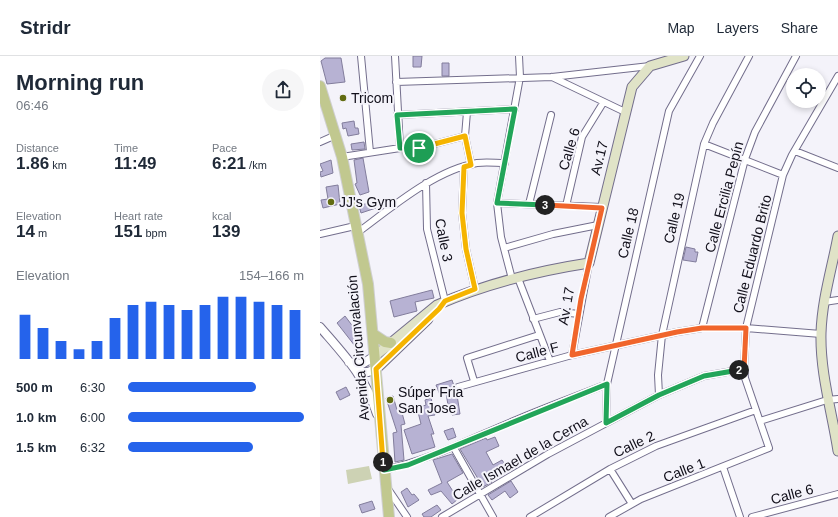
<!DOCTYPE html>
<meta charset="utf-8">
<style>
body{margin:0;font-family:Helvetica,sans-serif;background:#f6f6f7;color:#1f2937;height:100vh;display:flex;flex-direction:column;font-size:15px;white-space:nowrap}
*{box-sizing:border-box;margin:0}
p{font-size:13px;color:#747a83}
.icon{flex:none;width:22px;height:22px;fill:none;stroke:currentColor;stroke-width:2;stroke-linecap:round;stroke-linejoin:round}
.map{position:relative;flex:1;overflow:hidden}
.details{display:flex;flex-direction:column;background:#fff;width:320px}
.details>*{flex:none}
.controls{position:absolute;left:466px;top:12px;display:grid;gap:8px}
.controls a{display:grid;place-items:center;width:40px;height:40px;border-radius:50%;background:#fff;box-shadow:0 2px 6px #0003;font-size:20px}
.pin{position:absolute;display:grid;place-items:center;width:34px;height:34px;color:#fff;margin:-17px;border:2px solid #fff;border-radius:50%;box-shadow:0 1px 4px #0007}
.km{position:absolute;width:20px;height:20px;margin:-10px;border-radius:50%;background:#222;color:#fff;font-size:11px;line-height:20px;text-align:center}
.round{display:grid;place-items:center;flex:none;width:42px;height:42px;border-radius:21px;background:#f6f6f7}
.head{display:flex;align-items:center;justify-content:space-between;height:68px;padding:0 16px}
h1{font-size:22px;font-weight:800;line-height:30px}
.figures{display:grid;grid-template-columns:repeat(3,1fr);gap:6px;height:68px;padding:4px 16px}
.figures div{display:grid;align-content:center}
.figures b{font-size:17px;font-weight:800}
.figures small{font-size:11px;font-weight:400}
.figures p{font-size:11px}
.chart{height:112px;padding:8px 16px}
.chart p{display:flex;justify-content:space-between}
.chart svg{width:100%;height:72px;margin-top:4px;stroke:#2563eb;stroke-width:6}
ul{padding:0 16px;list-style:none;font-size:13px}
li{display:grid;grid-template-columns:64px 48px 1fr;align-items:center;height:30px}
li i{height:10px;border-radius:5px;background:#2563eb}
header{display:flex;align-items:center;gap:24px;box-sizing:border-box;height:56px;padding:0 20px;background:#fff;border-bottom:1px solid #e0e1e3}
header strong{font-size:19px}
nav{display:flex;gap:22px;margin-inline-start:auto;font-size:14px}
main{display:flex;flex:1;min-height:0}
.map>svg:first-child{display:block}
</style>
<header>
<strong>Stridr</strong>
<nav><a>Map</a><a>Layers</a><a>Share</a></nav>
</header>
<main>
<section class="details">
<div class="head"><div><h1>Morning run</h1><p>06:46</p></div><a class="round"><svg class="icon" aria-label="share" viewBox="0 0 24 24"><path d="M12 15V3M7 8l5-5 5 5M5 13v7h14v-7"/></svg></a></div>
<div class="figures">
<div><p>Distance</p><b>1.86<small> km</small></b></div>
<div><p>Time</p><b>11:49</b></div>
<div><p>Pace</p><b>6:21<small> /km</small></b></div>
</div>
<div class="figures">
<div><p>Elevation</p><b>14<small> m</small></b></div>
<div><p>Heart rate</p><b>151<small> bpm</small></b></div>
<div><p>kcal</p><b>139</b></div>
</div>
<div class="chart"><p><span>Elevation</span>154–166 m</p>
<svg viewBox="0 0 160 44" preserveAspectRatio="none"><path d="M5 44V17M15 44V25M25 44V33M35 44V38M45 44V33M55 44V19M65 44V11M75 44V9M85 44V11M95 44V14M105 44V11M115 44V6M125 44V6M135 44V9M145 44V11M155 44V14"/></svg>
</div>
<ul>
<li><b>500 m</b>6:30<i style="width:73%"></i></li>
<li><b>1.0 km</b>6:00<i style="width:100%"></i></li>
<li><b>1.5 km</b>6:32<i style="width:71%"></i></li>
</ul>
</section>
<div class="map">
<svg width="518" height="461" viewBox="0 0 518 461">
<rect width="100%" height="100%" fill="#f4f3fa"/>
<path fill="#cdd2b4" d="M49 410 52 423 28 428 26 414Z"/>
<path fill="#b7b2d3" stroke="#827d9c" d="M93 0H102L101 11H93Z
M5 2H21L25 26 7 28 1 5Z
M122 7H129V20H122Z
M34 65 35 72H38L39 78 28 80 26 72 23 73 22 67Z
M44 86 45 93 32 94 31 88Z
M43 102 49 136 40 139 35 128 37 127 34 104Z
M11 104 13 117 1 121 0 116 3 115 0 108Z
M18 129 20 148 3 152 1 144 8 143 6 131Z
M54 145 56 152 41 157 39 150Z
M366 191 375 193V196H378L376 206 363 204Z
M112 234 114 242 95 246 97 255 74 261 70 245Z
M25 260 43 284 35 290 17 267Z
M132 324 137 339 140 358 132 359 130 348 128 349 126 337 120 339 116 329Z
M26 331 30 339 20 344 16 336Z
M73 340 77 354 81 353 85 368 81 369 84 404 75 406 73 377 77 376 66 342Z
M111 342 115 359 108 360 114 378H111L115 391 92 398 84 374 101 368 97 352 106 349 105 344Z
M133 372 136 381 128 384 124 375Z
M175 381 179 390 166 396 173 409 182 404 188 413 175 420 171 425 172 426 163 431 140 393 166 382 167 384Z
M132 398 143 417 127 426 138 443 132 448 121 435 111 439 108 434 122 427 113 404Z
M191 425 198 436 190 442 185 435 172 444 168 439Z
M87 432 92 439 94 438 99 444 88 451 81 436Z
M52 445 55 453 42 457 39 449Z
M117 449 121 454 111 461H104L102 458Z"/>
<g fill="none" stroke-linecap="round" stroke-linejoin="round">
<defs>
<path id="minor" d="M41 0 50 96
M75 0 80 92
M232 21 305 56
M76 26 232 21 330 10
M147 56 145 80 151 109
M77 59 195 53
M0 86 16 79
M384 88 463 119
M475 95 518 112
M22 101 80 92H99L145 80
M144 111 142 157 146 193 155 233
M106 127 107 173 125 245
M177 147 282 151
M209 148 231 59
M246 150 262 81 283 47
M37 177C71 152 115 114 157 107 166 106 176 107 185 107
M0 178 35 170
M184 192 233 178 278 169
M198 222 230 305
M192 223 181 181 177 147 200 21 199 0
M504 246 518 244
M213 263 240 256 259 258
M382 272 425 103 435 76 476 0
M252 299 269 207
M154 325 147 302 219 279
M138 331 252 299 357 276 382 272H426L501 278
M339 339 338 319 342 279 384 88 393 67 429 0
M440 365 507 344 518 343
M286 367 287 328 349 55 380 0
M134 392 173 461
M403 411 420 461
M290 413 312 448
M64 414C110 404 152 382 196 364 226 351 257 340 287 328
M68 433 87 461
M122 461 228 398 339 339 384 320 424 313
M210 461 290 413 336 390 436 354
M289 461 321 443 449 392 425 322 424 313 426 272 463 119 472 99 518 20
M432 461 518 438"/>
<path id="tertiary" d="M0 271C25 300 45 320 57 358
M29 306 42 308 55 300
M39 316H48L56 313"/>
<path id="secondary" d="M518 180C512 212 502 244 501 277 500 317 512 356 518 395
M55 300 117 249C165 228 217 215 269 207L312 31 330 10 364 0
M56 313 108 263"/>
<path id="primary" d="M0 30 22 101 48 228 69 461
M53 278 65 286 71 287"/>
</defs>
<use href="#minor" stroke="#736e8c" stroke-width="8"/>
<use href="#tertiary" stroke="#736e8c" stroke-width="10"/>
<use href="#secondary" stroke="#736e8c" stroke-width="11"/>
<use href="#primary" stroke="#cfcfd1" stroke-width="12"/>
<use href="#minor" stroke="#fff" stroke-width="6"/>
<use href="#tertiary" stroke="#fff" stroke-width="8"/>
<use href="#secondary" stroke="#e0e3c7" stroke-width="9"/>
<use href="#primary" stroke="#c1c88f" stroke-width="10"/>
</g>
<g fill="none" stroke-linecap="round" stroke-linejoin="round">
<defs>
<path id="split-1" d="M63 406 56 313 119 253 125 245 155 233 146 193 142 157 144 111 151 109 145 80 99 92"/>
<path id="split-2" d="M63 406 64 414 88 409 287 328 286 367 339 339 384 320 419 314"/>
<path id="split-3" d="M225 149 282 152 261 243 252 299 357 276 382 272H426L424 313 419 314"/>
<path id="split-4" d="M99 92H80L77 59 195 53 177 147 225 149"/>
</defs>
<use href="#split-1" stroke="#fff" stroke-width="8"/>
<use href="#split-2" stroke="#fff" stroke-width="8"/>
<use href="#split-3" stroke="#fff" stroke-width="8"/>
<use href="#split-4" stroke="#fff" stroke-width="8"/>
<use href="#split-1" stroke="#f5b400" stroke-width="5"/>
<use href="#split-2" stroke="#22a559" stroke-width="5"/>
<use href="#split-3" stroke="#f0652b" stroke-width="5"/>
<use href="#split-4" stroke="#22a559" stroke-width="5"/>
</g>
<g fill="#626c12" stroke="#f4f3fa" stroke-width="1.5">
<circle cx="23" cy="42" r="4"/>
<circle cx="11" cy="146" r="4"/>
<circle cx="70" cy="344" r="4"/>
</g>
<g text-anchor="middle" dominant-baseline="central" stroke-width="4" stroke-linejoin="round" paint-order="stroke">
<g font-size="14" fill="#100e19" stroke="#f4f3fa" text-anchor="start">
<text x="31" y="42">Tricom</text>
<text x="19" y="146">JJ's Gym</text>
<text x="78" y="336">Súper Fria<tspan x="78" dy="16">San Jose</tspan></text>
</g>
<g font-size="14" fill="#100e19" stroke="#f4f3fa">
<text transform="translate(249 93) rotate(-73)">Calle 6</text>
<text transform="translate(279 102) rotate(-76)">Av.17</text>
<text transform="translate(404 141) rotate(-75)">Calle Ercilia Pepín</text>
<text transform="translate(354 162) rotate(-77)">Calle 19</text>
<text transform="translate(308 177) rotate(-77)">Calle 18</text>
<text transform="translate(124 184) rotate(79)">Calle 3</text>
<text transform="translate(432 198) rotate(-76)">Calle Eduardo Brito</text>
<text transform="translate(246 250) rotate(-80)">Av. 17</text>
<text transform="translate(38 292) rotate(-95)">Avenida Circunvalación</text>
<text transform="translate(217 296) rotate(-15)">Calle F</text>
<text transform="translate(314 388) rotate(-25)">Calle 2</text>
<text transform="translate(200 402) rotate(-30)">Calle Ismael de la Cerna</text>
<text transform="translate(364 414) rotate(-21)">Calle 1</text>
<text transform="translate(472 438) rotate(-15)">Calle 6</text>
</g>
</g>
</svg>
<div class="controls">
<a><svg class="icon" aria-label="locate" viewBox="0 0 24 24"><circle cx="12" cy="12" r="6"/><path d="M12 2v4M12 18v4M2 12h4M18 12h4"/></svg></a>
</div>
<div class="pin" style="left:99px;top:92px;background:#1e9e55"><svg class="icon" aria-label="arrive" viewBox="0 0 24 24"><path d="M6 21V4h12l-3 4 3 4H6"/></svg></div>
<b class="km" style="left:63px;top:406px">1</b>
<b class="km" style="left:419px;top:314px">2</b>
<b class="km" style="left:225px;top:149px">3</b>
</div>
</main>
